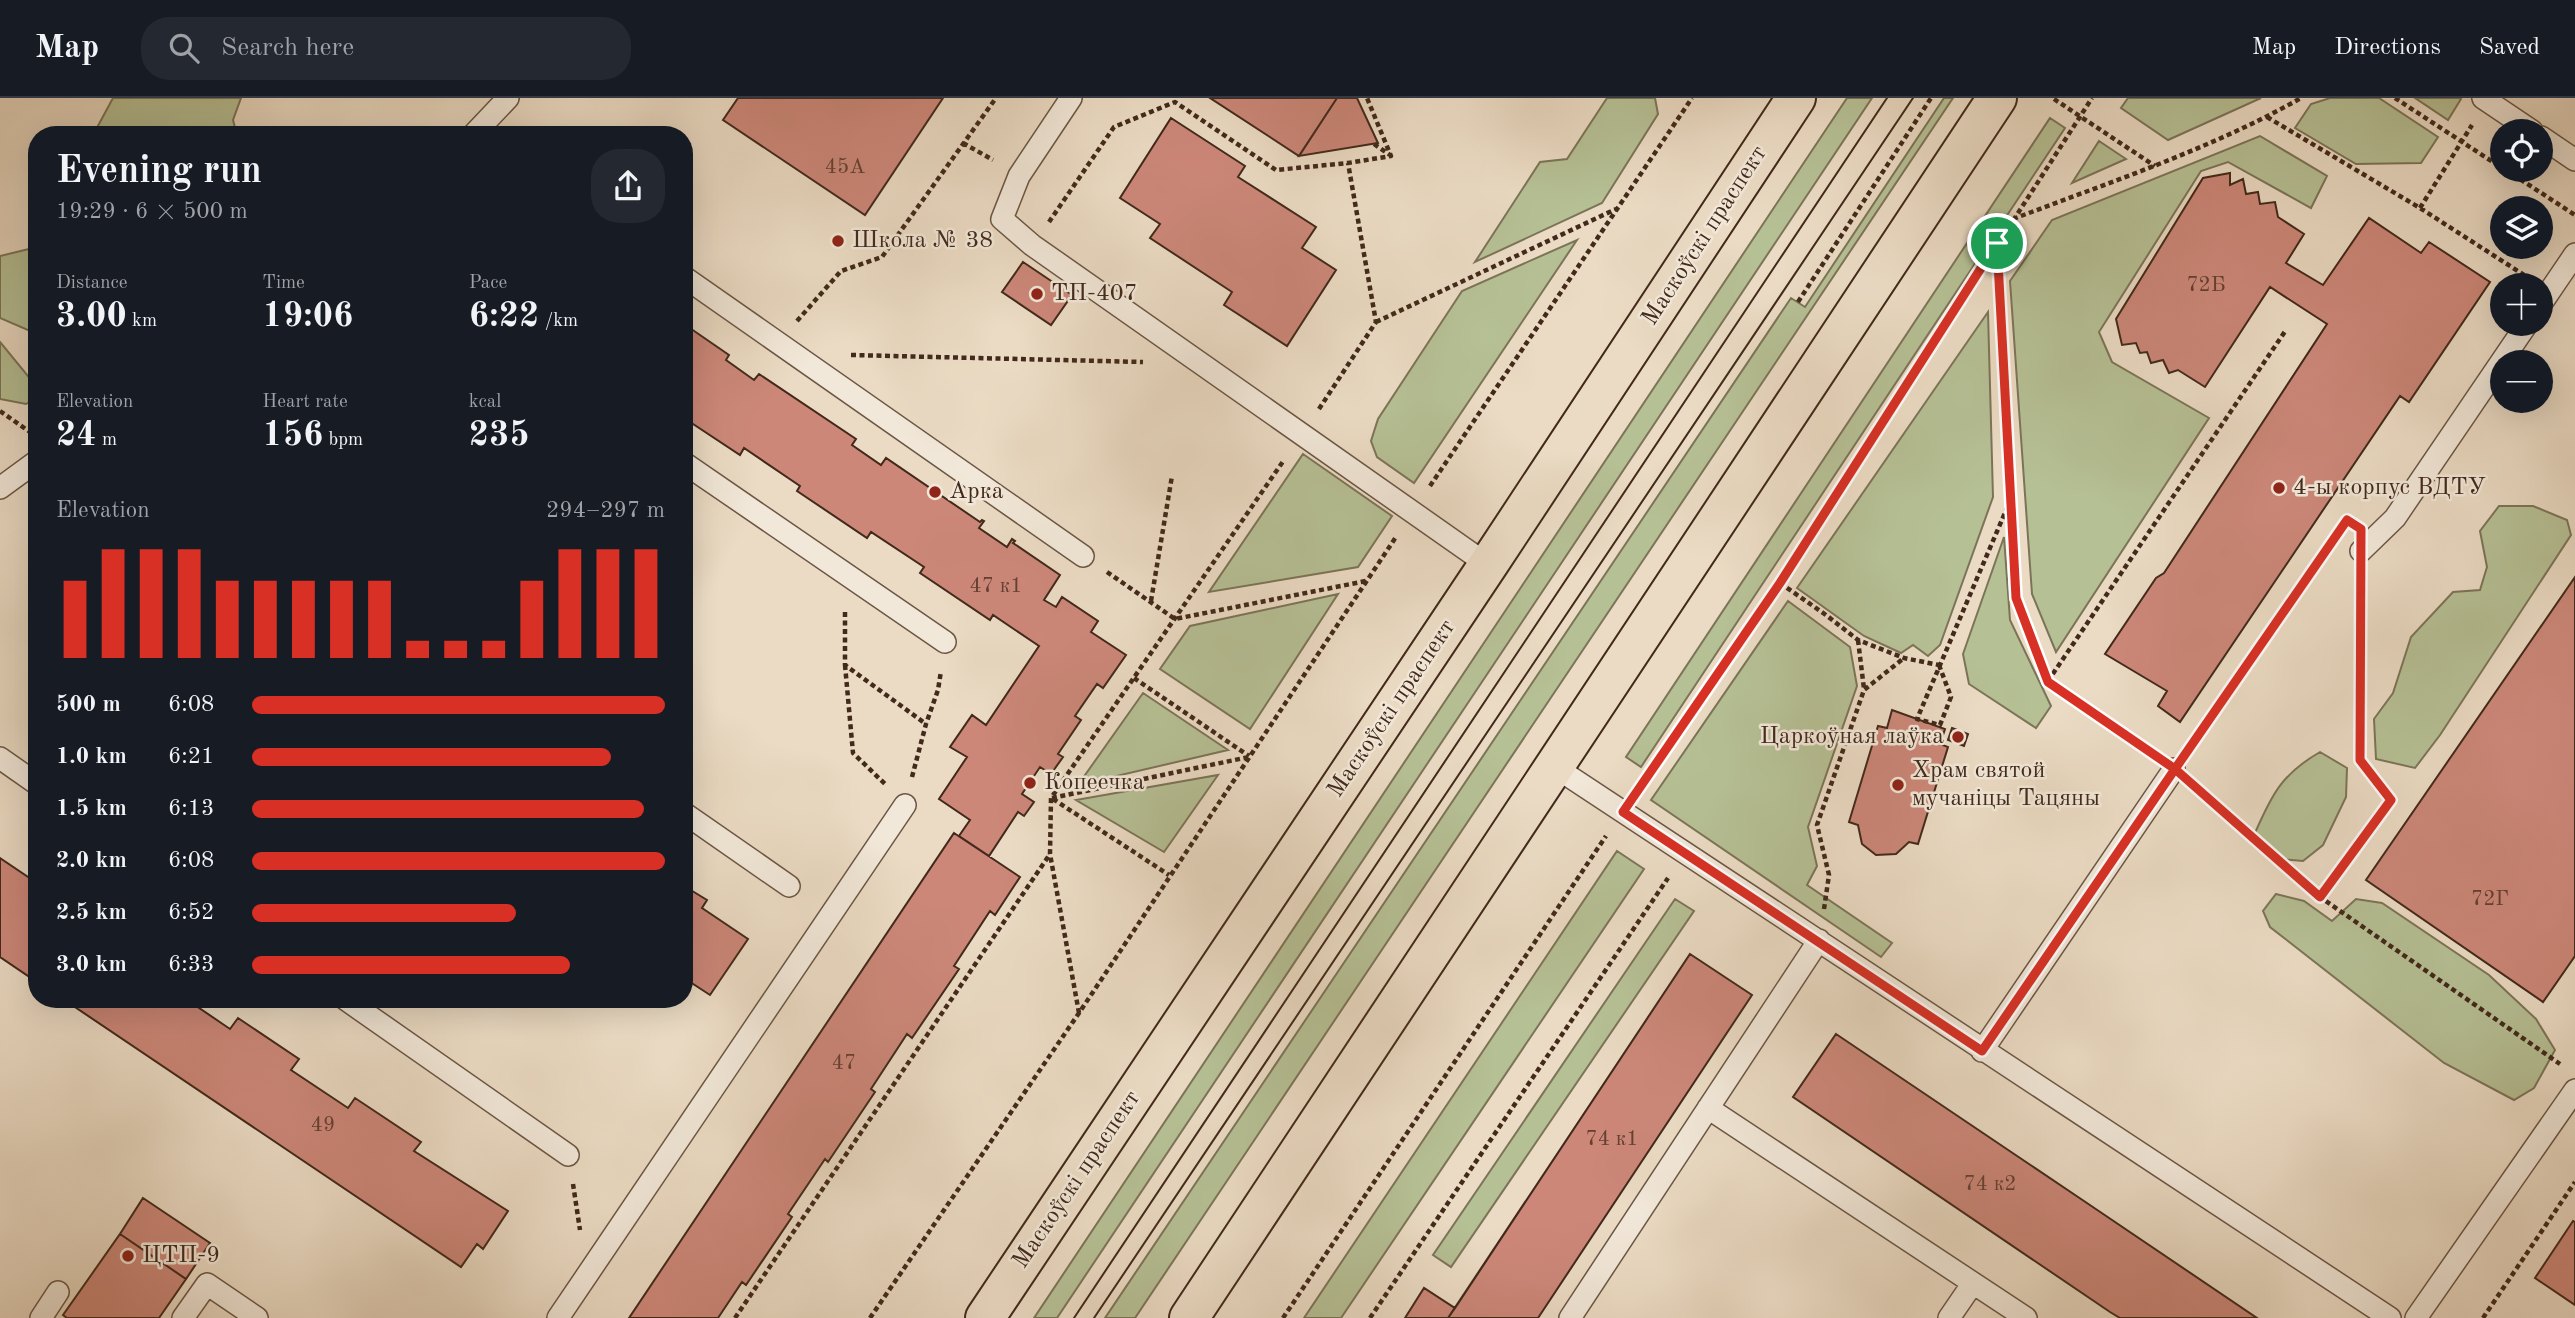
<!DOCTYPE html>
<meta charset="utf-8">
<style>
body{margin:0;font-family:"Old Standard TT",serif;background:#242831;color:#f1f3f6;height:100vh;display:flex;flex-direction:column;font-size:26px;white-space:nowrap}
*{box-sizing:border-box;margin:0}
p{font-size:23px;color:#9ea1a6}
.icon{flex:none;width:38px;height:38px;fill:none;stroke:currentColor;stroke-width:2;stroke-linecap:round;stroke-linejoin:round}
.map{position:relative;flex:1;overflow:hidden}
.sheet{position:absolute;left:28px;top:28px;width:665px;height:882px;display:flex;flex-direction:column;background:#171b24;border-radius:28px;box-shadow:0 7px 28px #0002}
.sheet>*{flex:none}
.controls{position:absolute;left:2490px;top:21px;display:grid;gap:14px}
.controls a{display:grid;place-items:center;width:63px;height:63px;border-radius:50%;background:#171b24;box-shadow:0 7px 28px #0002;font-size:35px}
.pin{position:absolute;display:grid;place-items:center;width:60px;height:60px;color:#fff;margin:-30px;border:4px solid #fff;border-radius:50%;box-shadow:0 2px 7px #0007}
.round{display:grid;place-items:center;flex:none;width:74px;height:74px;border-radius:28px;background:#242831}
.headline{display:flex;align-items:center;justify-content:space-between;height:119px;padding:0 28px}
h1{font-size:38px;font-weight:700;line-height:52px}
.figures{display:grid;grid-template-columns:repeat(3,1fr);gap:10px;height:119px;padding:7px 28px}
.figures div{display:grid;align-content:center}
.figures b{font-size:35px;font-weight:700}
.figures small{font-size:19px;font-weight:400}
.figures p{font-size:19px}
.chart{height:196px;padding:14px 28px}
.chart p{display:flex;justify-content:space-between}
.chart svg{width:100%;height:126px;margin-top:7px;stroke:#d93025;stroke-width:6}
ul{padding:0 28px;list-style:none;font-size:23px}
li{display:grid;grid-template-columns:112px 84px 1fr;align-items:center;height:52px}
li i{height:18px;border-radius:9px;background:#d93025}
header{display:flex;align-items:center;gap:42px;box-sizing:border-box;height:98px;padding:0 35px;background:#171b24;border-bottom:2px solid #363941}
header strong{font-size:33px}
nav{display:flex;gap:38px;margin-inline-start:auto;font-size:24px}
.search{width:490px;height:63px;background:#242831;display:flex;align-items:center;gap:18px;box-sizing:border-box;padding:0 24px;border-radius:28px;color:#9ea1a6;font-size:26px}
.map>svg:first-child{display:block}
</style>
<header>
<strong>Map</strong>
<div class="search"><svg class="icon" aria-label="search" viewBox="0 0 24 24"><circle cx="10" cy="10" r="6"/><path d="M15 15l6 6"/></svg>Search here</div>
<nav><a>Map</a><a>Directions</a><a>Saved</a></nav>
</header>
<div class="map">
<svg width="2575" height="1220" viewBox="0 0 2575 1220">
<rect width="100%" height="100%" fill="#ebdbc4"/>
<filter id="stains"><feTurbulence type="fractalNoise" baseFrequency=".00286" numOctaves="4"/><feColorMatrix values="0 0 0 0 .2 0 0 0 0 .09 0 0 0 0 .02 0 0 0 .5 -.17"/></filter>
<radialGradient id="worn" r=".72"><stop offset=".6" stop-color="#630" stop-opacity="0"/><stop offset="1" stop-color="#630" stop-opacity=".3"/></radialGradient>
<path fill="#b6c095" stroke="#7c7458" stroke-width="2" d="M113 0H241L233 22 237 37H93Z
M1607 0H1655L1658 16 1602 105 1475 164 1540 64 1567 61Z
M1847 0H1872L1057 1220H1034Z
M1944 0H1953L1135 1220H1105L1791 200 1805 209Z
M2128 0H2261L2168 42 2121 10Z
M2330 0H2379L2438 39 2421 65 2356 66 2295 30 2311 6Z
M2415 0H2459L2461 1 2448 22Z
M2050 20 2065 30 1641 669 1626 659Z
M2260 38 2327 78 2311 110 2228 64 2201 73 2099 234 2112 264 2209 320 2056 554 2032 496 2010 183 2052 122Z
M2099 43 2126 61 2072 85Z
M1577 142 1414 385 1377 359 1371 343 1378 321 1462 193Z
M37 149V236L0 220V158Z
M1988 214 1993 399 1940 547 1928 558 1913 547 1901 555 1864 538 1797 490Z
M0 244 37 289V299L26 306 0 301Z
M1303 356 1392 418 1358 469 1209 494Z
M2499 408H2533L2567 422 2571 437 2440 637 2415 670 2376 661 2374 621 2393 595 2411 539 2453 494 2480 492 2487 469 2480 433Z
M2004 439 2010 522 2051 608 2036 630 1969 586 1963 556Z
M1338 496 1250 631 1160 571 1190 528Z
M1788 503 1850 549 1857 588 1808 729 1817 768 1807 787 1892 845 1881 859 1651 702Z
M1143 595 1228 652 1078 687Z
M2320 654 2347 670 2346 699 2323 747 2303 763 2281 761 2255 735C2272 696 2282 676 2320 654Z
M1218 677 1164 754 1076 702Z
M1617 753 1644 771 1341 1220H1304Z
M2276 796 2304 803 2332 823 2356 801 2382 805 2489 877 2536 921 2555 952 2534 990 2514 1002 2444 965 2270 829 2263 813Z
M1675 801 1694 813 1451 1169 1433 1157Z"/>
<path fill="#cc8779" stroke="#42291b" stroke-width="2" d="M738 0H943L865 117 723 22Z
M1210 0H1337L1299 58Z
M1337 0H1357L1378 45 1299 58Z
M1171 20 1245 68 1238 79 1316 129 1302 150 1336 172 1287 248 1224 207 1232 194 1150 140 1160 126 1120 100Z
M2230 75V87L2243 81 2246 96 2258 94 2260 106 2275 104 2278 119 2304 136 2286 165 2323 187 2369 120 2421 155 2429 144 2490 184 2409 304 2400 298 2180 624 2158 608 2167 593 2105 556 2156 480 2164 475 2327 226 2270 189 2205 289 2178 272 2169 275 2163 262 2151 265 2147 254 2140 255 2136 245 2122 247 2116 221 2203 80Z
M1023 164 1072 197 1051 227 1002 194Z
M684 226 729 257 726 262 754 282 759 276 856 341 852 347 881 367 886 360 980 424 982 422 984 423 979 430 1007 449 1012 441 1015 443 1013 445 1060 477 1044 502 1056 509 1062 499 1098 523 1091 534 1126 557 1103 590 1097 586 1075 618 1081 622 1058 656 1063 659 1051 676 1040 669 1022 696 1034 704 1024 718 1018 714 989 758 959 738 970 722 939 701 967 659 950 649 972 617 986 627 1039 548 993 517 990 522 920 475 924 469 871 434 867 440 797 393 800 388 744 350 740 357 684 320Z
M2575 479V858L2543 904 2366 782Z
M1892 612 1945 631 1940 646 1948 649 1918 746 1909 744 1896 756 1876 757 1862 746 1858 727 1849 724 1878 628 1887 630Z
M1952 630 1968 636 1964 648 1948 642Z
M954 735 1020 779 995 817 990 813 954 868 959 871 912 940 907 936 871 991 875 994 828 1064 825 1061 788 1116 792 1119 746 1187 742 1184 718 1220H629Z
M0 760 37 785V884L0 859Z
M689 791 707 802 702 810 748 841 710 897 684 880V798Z
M1690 856 1752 897 1538 1220H1405L1424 1190 1455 1210Z
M1690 856 1752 897 1538 1220H1448Z
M63 901H186L230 931 238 920 299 961 291 972 348 1010 355 1000 421 1044 414 1053 508 1113 483 1151 477 1146 461 1169Z
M1836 936 2081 1101 2257 1220H2120L2110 1214 1793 999Z
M143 1100 210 1145 186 1181 120 1136Z
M2573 1123 2575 1124V1207L2535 1180Z
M120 1136 186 1181 159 1220H67L63 1217Z
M1424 1190 1455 1210 1448 1220H1405Z"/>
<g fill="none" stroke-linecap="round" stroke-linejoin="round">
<defs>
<path id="service" d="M1071 0 1019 78 1002 121 1032 147 1488 467
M2483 0 2532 33
M473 37 508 0
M2541 39 2575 62
M684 179 1083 458
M2541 206 2575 156
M684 365 945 544
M0 390 37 363
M2361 453 2395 420 2527 226
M0 660 37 686
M1555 669 2390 1220
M684 715 789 788
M345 901 568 1057
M1982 953 2174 671
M1708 1010 2026 1220
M41 1220 58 1194
M183 1220 207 1186 257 1220
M558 1220 905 707
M1570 1220 1819 842
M1949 1220 1973 1185
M2416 1220 2575 992"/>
<path id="primary" d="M985 1220 1488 467 1796 0
M1189 1220 1997 0"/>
</defs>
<use href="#service" stroke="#6c5645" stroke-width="24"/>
<use href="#primary" stroke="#42291b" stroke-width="42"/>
<path stroke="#42291b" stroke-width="4.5" stroke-dasharray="5 3.5" stroke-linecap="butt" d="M2395 0 2502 70
M2054 1 2155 68
M2267 19 2420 110 2524 177
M963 45 993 62
M1374 46 1390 57
M2506 72 2575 117
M2420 110 2472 27
M2013 121C2110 84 2211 51 2301 0
M1049 124 1114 29 1175 4 1276 72 1348 65 1391 58 1367 0
M1997 145 2016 500 2048 584 2150 654
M1798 204 1931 0
M797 223 841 173 882 159 996 0
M1376 224 1616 111
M851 257 1143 264
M1319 311 1376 224 1348 65
M0 313 30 334
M1430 388 1692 0
M1107 474 1175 521 1366 483
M2361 483 2360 662 2391 702 2320 799 2560 966
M1780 485 1826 517 1858 542 1904 560 1939 567
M1151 503 1172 378
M845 514V567L926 626
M1858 542 1864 591
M845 567 853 655 885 686
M1939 567 1951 599 1940 627 1917 621 2010 403
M1134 580 1249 658
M2048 583 2286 232
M2191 646 2330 447
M912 679 926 626 938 592 941 573
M1639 690 1780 485 2092 0
M2198 692 2320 799
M1052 700 1249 659
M1053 701 1169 777
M1824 811 1829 777 1817 727 1864 592 1904 560
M1079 915 1050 756 1051 700 1284 362
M573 1086 580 1132
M735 1220 1050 756
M870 1220 1079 915 1396 439
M1283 1220 1606 738
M1370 1220 1668 780
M2483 1220 2575 1084"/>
<use href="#service" stroke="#f2e8d9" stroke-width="21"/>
<use href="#primary" stroke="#ebdbc4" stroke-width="38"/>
<path stroke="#42291b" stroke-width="2" d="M1074 1220 1887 0
M1094 1220 1913 0"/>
</g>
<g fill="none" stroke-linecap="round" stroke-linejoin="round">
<defs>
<path id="route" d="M1997 145 1780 485 1623 714 1982 953 2175 671 2320 799 2391 702 2360 662 2361 431 2347 422 2175 671 2048 584 2016 500 1997 145"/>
</defs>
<use href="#route" stroke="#fff" stroke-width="14"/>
<use href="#route" stroke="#d93025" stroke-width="9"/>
</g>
<g fill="#8f2418" stroke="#f2e8d9" stroke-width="2.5">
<circle cx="838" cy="143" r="7"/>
<circle cx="1037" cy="196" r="7"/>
<circle cx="2279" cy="390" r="7"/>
<circle cx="935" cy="394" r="7"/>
<circle cx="1958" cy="639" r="7"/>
<circle cx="1030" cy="685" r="7"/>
<circle cx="1898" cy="687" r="7"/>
<circle cx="128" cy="1158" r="7"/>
</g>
<g text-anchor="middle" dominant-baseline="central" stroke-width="5" stroke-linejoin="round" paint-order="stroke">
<g font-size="21" fill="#644032">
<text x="845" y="69">45А</text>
<text x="2206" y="187">72Б</text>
<text x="996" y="488">47 к1</text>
<text x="2490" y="801">72Г</text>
<text x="844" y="965">47</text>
<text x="323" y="1027">49</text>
<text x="1612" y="1041">74 к1</text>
<text x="1990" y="1086">74 к2</text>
</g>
<g font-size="24" fill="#42291b" stroke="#f2e8d9">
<text transform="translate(1705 138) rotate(-57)">Маскоўскі праспект</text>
<text transform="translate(1392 611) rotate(-56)">Маскоўскі праспект</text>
<text transform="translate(1077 1082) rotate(-56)">Маскоўскі праспект</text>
</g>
<g font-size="24" fill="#42291b" stroke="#f2e8d9" text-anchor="start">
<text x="852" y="143">Школа № 38</text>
<text x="1051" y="196">ТП-407</text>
<text x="2293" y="390">4-ы корпус ВДТУ</text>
<text x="949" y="394">Арка</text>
<text x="1944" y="639" text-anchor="end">Царкоўная лаўка</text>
<text x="1912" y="673">Храм святой<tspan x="1912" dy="28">мучаніцы Тацяны</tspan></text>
<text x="1044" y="685">Копеечка</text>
<text x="142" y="1158">ЦТП-9</text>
</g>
</g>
<rect width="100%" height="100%" filter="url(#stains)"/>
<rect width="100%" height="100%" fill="url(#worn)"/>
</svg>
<div class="controls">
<a><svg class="icon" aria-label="locate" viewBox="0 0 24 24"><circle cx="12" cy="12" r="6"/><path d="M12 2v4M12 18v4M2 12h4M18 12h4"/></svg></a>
<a><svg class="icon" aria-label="layers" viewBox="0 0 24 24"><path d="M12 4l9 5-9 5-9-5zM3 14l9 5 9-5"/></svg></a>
<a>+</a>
<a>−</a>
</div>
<div class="pin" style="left:1997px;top:145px;background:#1e9e55"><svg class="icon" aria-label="arrive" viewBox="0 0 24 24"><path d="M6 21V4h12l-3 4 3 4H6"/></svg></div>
<section class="sheet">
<div class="headline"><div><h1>Evening run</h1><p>19:29 · 6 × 500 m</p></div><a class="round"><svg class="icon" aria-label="share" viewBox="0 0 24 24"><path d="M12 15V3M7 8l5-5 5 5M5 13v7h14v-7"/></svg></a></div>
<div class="figures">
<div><p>Distance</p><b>3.00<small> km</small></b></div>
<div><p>Time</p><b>19:06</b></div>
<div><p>Pace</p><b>6:22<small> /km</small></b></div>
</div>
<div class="figures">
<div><p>Elevation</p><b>24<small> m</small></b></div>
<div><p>Heart rate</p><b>156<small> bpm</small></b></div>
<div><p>kcal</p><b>235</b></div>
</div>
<div class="chart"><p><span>Elevation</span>294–297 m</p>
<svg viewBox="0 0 160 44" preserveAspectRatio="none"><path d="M5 44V17M15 44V6M25 44V6M35 44V6M45 44V17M55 44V17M65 44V17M75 44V17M85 44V17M95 44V38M105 44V38M115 44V38M125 44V17M135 44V6M145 44V6M155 44V6"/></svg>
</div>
<ul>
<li><b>500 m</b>6:08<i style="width:100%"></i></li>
<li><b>1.0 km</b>6:21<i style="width:87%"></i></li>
<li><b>1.5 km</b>6:13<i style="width:95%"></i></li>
<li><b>2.0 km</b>6:08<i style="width:100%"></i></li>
<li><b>2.5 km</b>6:52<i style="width:64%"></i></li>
<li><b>3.0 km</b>6:33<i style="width:77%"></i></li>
</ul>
</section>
</div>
